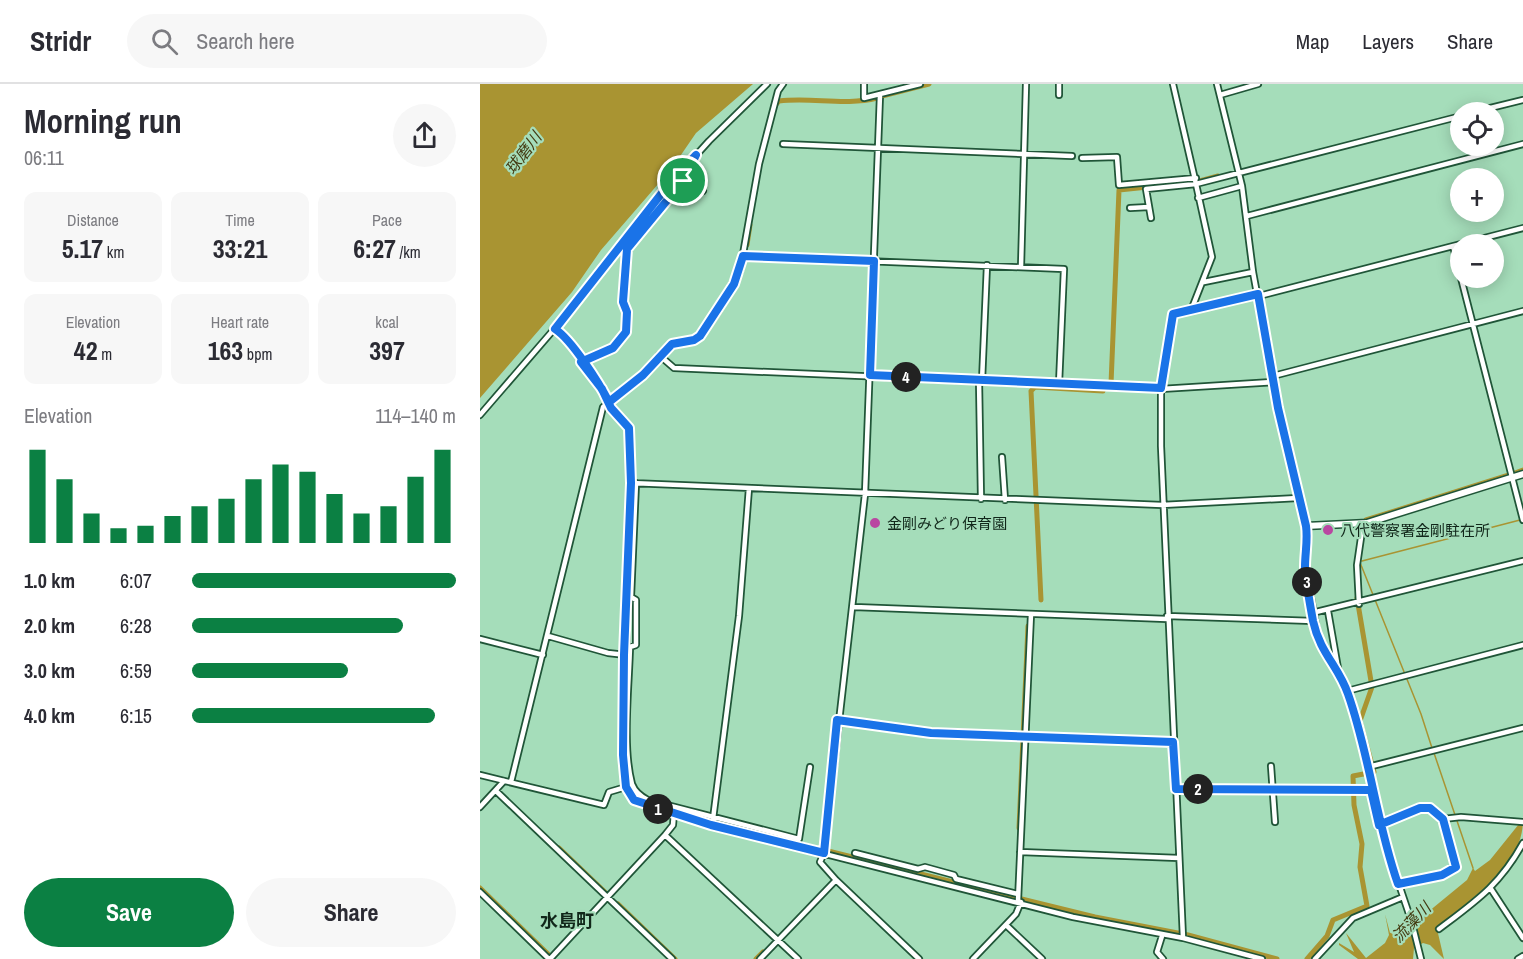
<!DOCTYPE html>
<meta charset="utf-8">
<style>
body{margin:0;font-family:"Archivo Narrow","Noto Sans JP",sans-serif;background:#f7f7f7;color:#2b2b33;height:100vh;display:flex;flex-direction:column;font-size:22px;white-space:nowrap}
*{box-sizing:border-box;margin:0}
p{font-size:20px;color:#7c7c81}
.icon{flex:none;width:33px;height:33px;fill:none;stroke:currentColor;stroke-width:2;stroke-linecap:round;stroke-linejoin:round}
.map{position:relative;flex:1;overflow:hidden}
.sheet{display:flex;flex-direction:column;background:#fff;width:480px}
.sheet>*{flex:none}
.buttons{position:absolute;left:970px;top:18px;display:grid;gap:12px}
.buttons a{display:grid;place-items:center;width:54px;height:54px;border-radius:50%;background:#fff;box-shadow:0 3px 15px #0003;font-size:30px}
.pin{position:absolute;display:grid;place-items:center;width:51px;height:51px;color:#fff;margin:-26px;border:3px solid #fff;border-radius:50%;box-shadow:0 2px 6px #0007}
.km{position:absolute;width:30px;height:30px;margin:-15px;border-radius:50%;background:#222;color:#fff;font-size:16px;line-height:30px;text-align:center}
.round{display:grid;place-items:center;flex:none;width:63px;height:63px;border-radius:32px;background:#f7f7f7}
.headline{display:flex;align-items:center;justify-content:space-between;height:102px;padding:0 24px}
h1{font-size:33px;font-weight:800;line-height:45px}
.metrics{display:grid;grid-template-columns:repeat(3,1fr);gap:9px;height:102px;padding:6px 24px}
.metrics div{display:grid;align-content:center;border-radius:12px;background:#f7f7f7;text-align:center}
.metrics b{font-size:26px;font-weight:800}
.metrics small{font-size:16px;font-weight:400}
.metrics p{font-size:16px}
.chart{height:168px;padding:12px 24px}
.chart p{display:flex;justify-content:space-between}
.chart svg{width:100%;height:108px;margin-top:6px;stroke:#0b8043;stroke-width:6}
.primary-button{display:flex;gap:12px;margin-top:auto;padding:12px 24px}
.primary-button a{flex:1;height:69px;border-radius:36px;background:#0b8043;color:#fff;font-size:24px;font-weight:800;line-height:69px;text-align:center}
.primary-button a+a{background:#f7f7f7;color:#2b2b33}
ul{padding:0 24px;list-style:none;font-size:20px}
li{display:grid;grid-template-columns:96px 72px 1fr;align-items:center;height:45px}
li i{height:15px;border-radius:8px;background:#0b8043}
header{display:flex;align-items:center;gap:36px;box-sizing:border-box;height:84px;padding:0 30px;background:#fff;border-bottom:2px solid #e1e1e2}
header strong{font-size:28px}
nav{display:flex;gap:33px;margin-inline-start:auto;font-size:21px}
.search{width:420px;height:54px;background:#f7f7f7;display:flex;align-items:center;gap:15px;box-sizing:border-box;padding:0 21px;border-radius:33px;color:#7c7c81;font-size:22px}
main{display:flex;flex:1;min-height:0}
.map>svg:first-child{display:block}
</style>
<header>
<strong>Stridr</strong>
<div class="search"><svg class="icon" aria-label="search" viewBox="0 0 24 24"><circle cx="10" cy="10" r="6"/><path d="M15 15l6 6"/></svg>Search here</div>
<nav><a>Map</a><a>Layers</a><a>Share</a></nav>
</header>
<main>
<section class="sheet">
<div class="headline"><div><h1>Morning run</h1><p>06:11</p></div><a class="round"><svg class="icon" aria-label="share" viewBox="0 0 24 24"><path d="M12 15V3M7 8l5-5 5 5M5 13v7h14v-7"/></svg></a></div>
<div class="metrics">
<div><p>Distance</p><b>5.17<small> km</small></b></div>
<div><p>Time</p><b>33:21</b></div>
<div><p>Pace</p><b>6:27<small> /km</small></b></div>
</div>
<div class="metrics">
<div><p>Elevation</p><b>42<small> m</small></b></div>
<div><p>Heart rate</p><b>163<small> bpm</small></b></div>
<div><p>kcal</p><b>397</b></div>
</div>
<div class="chart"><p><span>Elevation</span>114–140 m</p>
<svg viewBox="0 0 160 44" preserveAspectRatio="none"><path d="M5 44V6M15 44V18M25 44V32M35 44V38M45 44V37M55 44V33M65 44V29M75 44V26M85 44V18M95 44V12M105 44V15M115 44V24M125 44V32M135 44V29M145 44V17M155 44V6"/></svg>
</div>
<ul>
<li><b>1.0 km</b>6:07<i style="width:100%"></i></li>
<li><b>2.0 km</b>6:28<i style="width:80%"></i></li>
<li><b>3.0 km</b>6:59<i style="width:59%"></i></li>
<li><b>4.0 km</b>6:15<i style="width:92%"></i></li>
</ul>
<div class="primary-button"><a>Save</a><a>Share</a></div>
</section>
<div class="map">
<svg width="1043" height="875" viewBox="0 0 1043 875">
<rect width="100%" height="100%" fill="#a5ddba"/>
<path fill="#a99432" d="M0 0H273L216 49 192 84 121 166 92 208 0 314Z
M1043 735C1043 787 989 813 957 845L964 875 950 861 943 859 934 864 933 875H878L859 861V859L874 868 866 849 886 874 905 859 909 851 905 830 910 849 937 841 948 828 987 796 993 784 995 787 1010 776Z"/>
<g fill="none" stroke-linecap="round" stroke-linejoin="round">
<path stroke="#a99432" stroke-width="1.5" d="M879 476 941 630 952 664
M882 477 1040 436
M954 669 993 784"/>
<path stroke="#a99432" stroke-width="5" d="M402 12 449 0
M294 23 299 17C332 13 365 22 397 14
M267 161 270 141
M210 257C227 257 254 204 261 188
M631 300 639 106 716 98 738 92
M135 316 132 320 152 345 153 395
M1035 389 1043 386
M886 436 1029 391
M561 516 551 307 555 303 623 307
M145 674 150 703 164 718
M193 727 339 765
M539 744 548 542
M79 764 128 811 131 809
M344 766 615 833 708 851 797 875
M0 804 70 872
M138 820 195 875
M276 875 283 868
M827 875 847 852 853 836 887 822 880 783 882 760 874 721 873 692 894 688 880 637 892 603 877 514"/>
<defs>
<path id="street" d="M384 0V14L440 0
M579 0V11
M737 0 762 102 773 188 798 324 826 442 828 456 825 481 839 558 867 607 885 666 899 741 932 839 941 875
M740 11 778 0
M994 28 1043 16
M303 60 592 72
M602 74 637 73 639 101 716 94
M203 97 223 107
M197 113 205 98
M718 114 762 102
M650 124 669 123
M767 132 1043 60
M671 134 666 105 716 100 693 0
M973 162 981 192
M263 172 584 185 579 300
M541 183 546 0
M981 194 1043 436
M724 198 773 188
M779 212 1043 144
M712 224 778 210
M75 245 92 262 122 305 131 324 149 344 151 399 143 671 146 703 154 716 231 741 593 833 703 854 782 875
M179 271 194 284 681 305 794 298
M101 278 133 264 146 248 147 228 143 218 147 165 203 97 216 74
M793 292 1043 227
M499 296 501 415
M502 297 507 181
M0 331 107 207 182 109 229 57 287 0
M522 373 525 416
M151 399 682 421 818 414
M156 399 151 513 156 516V561L150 563C149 602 142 663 152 700 155 708 160 712 168 716L319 755 330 683
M879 520 877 481 883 440
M374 523 687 535
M848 527 859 590
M832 529 1043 477
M687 532 833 537
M68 552 128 569 146 571
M0 555 63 571
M867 607 1043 561
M357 636 451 649 693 658
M791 682 795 738
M888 683 1043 644
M0 691 124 721 129 708 146 703
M31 698 123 323 163 291 192 260 214 256 220 252 260 187 279 80 298 7 303 0
M696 705 891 706
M16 707 192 875
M0 723 24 697
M233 735 259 532 269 404
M963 735 981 733 1043 738
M899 741 944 723 957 728 963 735 976 783 962 791 918 800
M185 751 318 875
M540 768 699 774
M375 769 438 785 445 783 474 791 476 795 538 810
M356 796 439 875
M1011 805 1043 854
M0 808 69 875
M538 817 551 530
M526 841 562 875
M959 845C996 817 1020 801 1043 759
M682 852 677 868 683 875
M703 854 681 362V305L693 230 712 224 732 173 716 100 981 32
M70 875 185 751 193 741 194 729
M280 875 356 796 340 778 344 769 385 410 400 11
M493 875 536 830 541 818
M835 875 873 834 923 813
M1038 875 1043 872"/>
<path id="secondary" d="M826 442 887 439 1043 390"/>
</defs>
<use href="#street" stroke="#205538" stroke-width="8"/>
<use href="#secondary" stroke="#205538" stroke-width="9"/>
<use href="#street" stroke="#fff" stroke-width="4.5"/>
<use href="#secondary" stroke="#fff" stroke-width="6"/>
</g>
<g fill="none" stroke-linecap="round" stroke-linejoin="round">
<defs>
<path id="route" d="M203 97 147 165 143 218 147 228 146 248 133 264 101 278 122 305 131 324 149 344 151 399 144 571 143 671 146 703 154 716 231 741 344 769 357 636 451 649 693 658 696 705 891 706 899 741 940 724H950L963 735 976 783 962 791 918 800C896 738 890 672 868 610 859 583 840 569 833 537 830 520 826 500 825 483 825 469 828 456 826 442L798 324 778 210 693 230 681 304 390 291 394 177 263 172 254 200 220 252 214 256 192 260 163 291 129 318C119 299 92 256 75 245L182 109 216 71 203 97"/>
</defs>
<use href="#route" stroke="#fff" stroke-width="12"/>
<use href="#route" stroke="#1a73e8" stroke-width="8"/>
</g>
<g fill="#b947a1" stroke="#a5ddba" stroke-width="2">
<circle cx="395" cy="439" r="6"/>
<circle cx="848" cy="446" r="6"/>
</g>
<g text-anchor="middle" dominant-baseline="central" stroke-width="4.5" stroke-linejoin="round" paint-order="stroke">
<g font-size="15" fill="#11271a" stroke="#a5ddba" text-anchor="start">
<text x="407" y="439">金剛みどり保育園</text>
<text x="860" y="446">八代警察署金剛駐在所</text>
</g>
<g font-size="16" font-style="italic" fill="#433a11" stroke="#a5ddba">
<text transform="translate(43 69) rotate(-53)">球磨川</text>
<text transform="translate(931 838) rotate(-46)">流藻川</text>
</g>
<g font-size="18" font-weight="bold" fill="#11271a" stroke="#a5ddba">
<text x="87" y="836">水島町</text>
</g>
</g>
</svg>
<div class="buttons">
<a><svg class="icon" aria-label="locate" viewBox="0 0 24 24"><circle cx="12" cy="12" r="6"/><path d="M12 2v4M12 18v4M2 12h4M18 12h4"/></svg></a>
<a>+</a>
<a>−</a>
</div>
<div class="pin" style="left:203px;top:97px;background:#1e9e55"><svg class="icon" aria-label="arrive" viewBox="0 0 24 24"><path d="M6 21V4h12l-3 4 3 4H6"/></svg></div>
<b class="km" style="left:178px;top:725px">1</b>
<b class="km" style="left:718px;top:705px">2</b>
<b class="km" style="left:827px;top:498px">3</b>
<b class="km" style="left:426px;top:293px">4</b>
</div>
</main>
